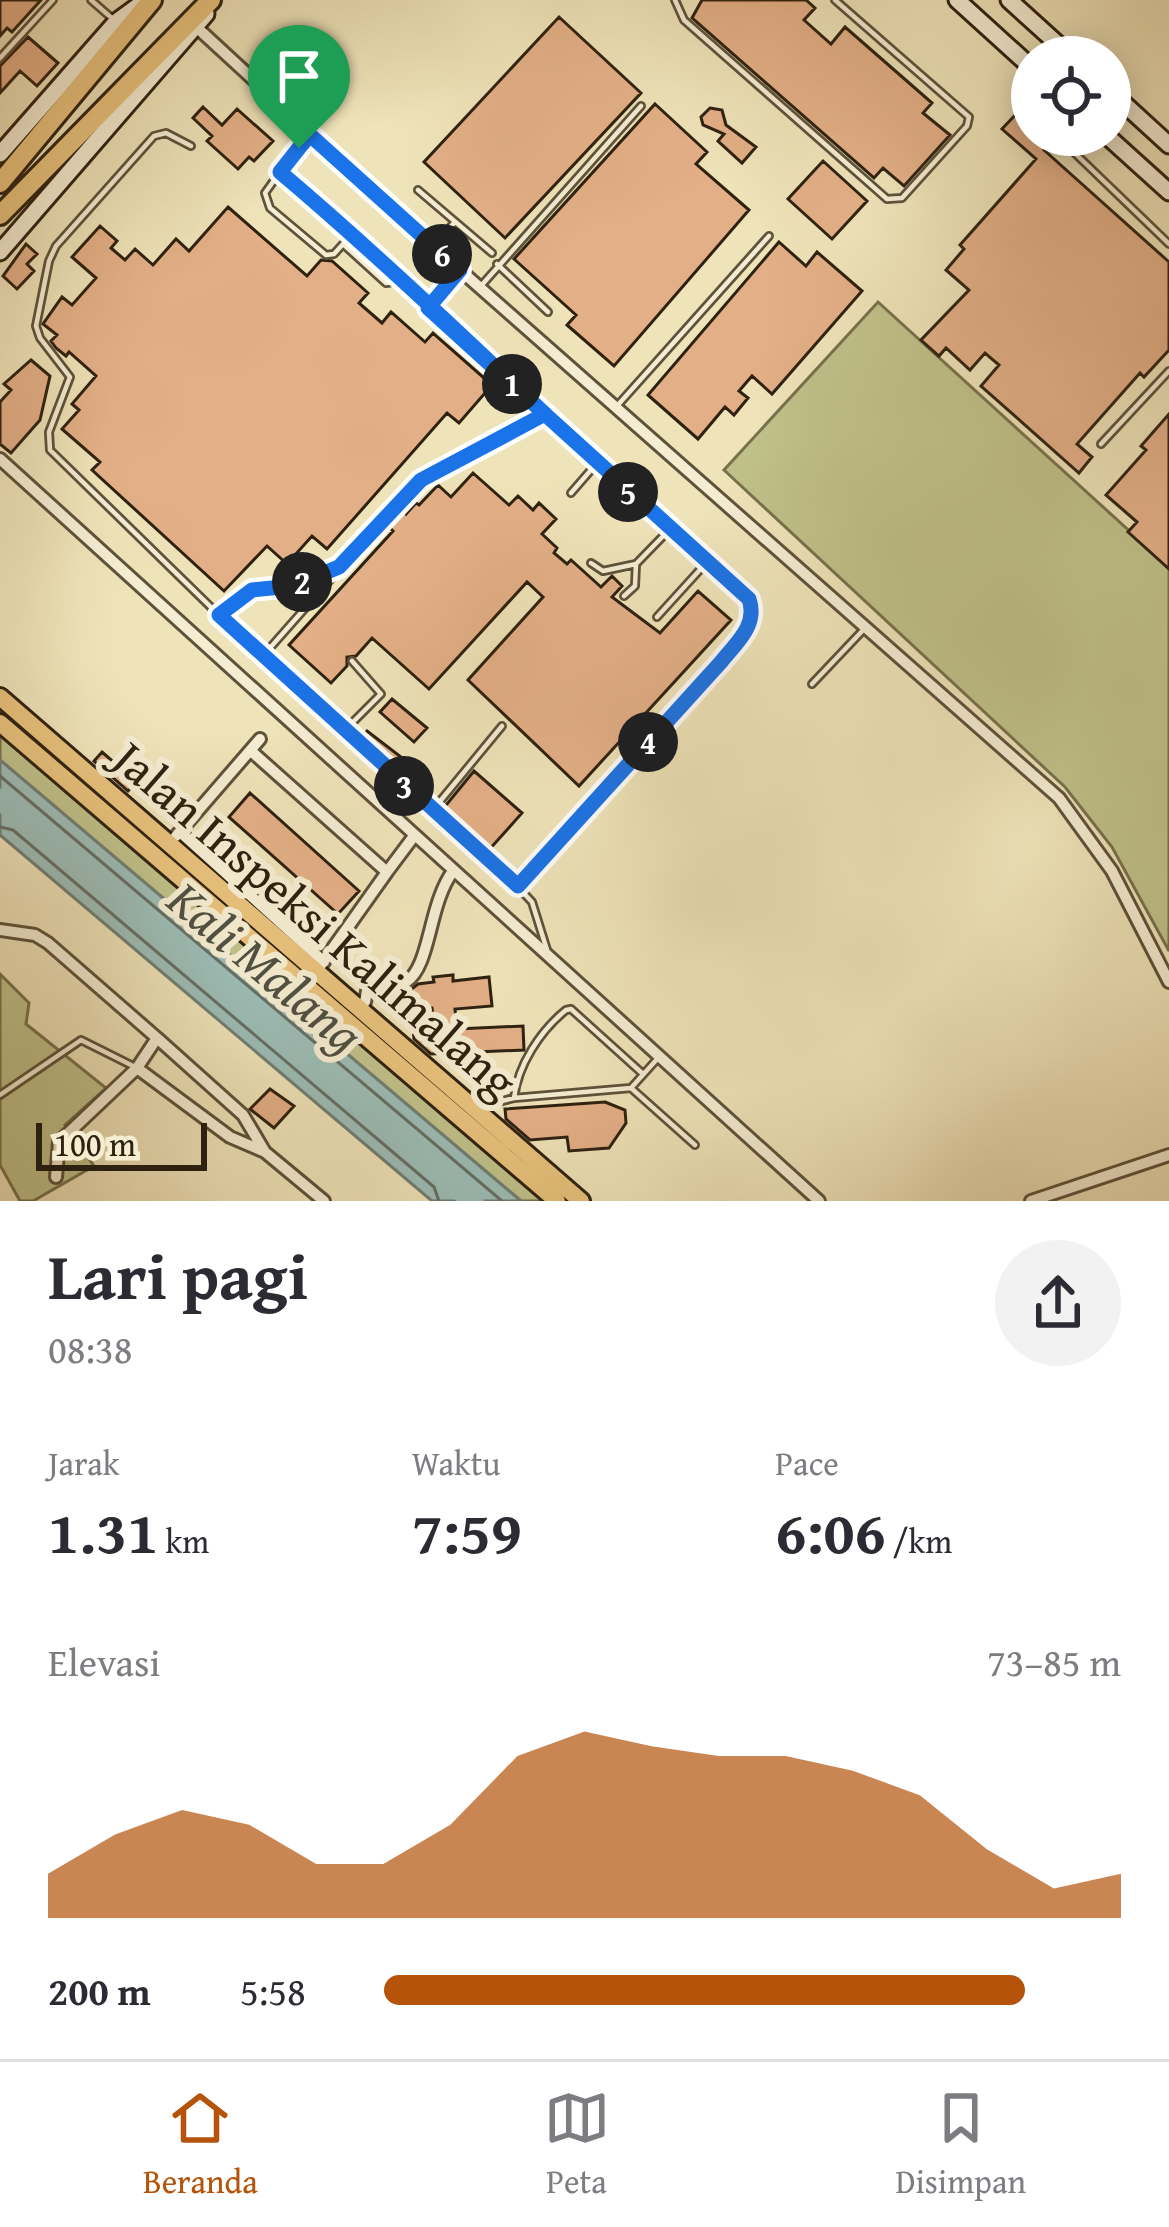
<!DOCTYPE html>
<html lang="id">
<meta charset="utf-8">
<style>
body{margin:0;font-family:"Gentium Book Plus",serif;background:#f2f2f3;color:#2b2b33;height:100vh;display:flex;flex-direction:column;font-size:45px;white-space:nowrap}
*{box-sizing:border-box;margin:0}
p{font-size:39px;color:#7c7c81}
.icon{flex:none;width:66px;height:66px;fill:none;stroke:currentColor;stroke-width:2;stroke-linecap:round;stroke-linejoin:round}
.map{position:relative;height:1201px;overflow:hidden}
.sheet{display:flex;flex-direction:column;background:#fff;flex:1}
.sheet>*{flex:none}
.tools{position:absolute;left:1011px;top:36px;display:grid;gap:24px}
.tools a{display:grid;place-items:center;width:120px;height:120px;border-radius:50%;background:#fff;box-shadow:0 6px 30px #0003;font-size:60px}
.scale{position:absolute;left:36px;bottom:30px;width:171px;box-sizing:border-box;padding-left:12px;border:6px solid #2e2110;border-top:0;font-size:33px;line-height:42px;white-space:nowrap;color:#2e2110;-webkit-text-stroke:9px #f5edd2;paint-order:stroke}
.pin{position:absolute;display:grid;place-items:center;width:102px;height:102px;color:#fff;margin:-123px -51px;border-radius:50% 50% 50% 0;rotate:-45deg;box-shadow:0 0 12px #0007}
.pin .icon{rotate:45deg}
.km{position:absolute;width:60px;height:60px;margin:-30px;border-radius:50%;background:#222;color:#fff;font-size:33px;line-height:60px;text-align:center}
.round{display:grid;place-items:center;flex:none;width:126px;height:126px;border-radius:63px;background:#f2f2f3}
.summary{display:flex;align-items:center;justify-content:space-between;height:204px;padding:0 48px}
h1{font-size:66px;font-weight:600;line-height:90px}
.metrics{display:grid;grid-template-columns:repeat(3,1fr);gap:18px;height:204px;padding:12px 48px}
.metrics div{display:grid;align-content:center}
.metrics b{font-size:60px;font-weight:600}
.metrics small{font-size:33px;font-weight:400}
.metrics p{font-size:33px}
.chart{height:336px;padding:24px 48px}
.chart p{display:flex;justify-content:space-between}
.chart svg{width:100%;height:216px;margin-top:12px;fill:#b45309;opacity:.7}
ul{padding:0 48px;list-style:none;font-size:39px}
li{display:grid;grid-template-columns:192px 144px 1fr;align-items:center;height:90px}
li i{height:30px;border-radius:15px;background:#b45309}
.menu{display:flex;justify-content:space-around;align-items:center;height:168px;border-top:3px solid #e1e1e2;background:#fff;font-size:33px;color:#7c7c81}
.menu a{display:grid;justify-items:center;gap:6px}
.menu .active{color:#b45309}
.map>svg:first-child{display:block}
</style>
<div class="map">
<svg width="1169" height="1201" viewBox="0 0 1169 1201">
<rect width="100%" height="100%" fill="#efe3b9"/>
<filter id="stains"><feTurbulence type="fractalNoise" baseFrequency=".00167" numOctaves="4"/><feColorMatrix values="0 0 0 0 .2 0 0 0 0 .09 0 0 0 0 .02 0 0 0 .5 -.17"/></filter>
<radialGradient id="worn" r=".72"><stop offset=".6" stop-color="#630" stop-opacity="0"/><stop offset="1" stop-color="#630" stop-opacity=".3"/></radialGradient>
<path fill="#c0c18a" stroke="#77714d" stroke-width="3" d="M878 302 1169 567V951L1112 847 1065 787 724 470Z
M0 722 557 1201H521L0 760Z
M0 974 29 1003 26 1024 106 1088 65 1125 94 1166 33 1201H20L0 1165Z"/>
<path fill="#9cbdb7" stroke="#707f74" stroke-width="3" d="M0 760 521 1201H432L0 835Z"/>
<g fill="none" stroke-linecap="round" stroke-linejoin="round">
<path stroke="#656f64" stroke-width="3" d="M0 776 502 1201
M0 827 13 830 434 1187 439 1201"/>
<path stroke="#9cbdb7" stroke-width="21" d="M0 799 84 870
M363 1108 473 1201"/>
</g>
<path fill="#e3af86" stroke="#2e2110" stroke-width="3" d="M0 0H41L12 32 7 28 0 36Z
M702 0H806L815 8 804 20 831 44 845 27 932 103 923 113 950 135 904 186 883 168 874 178 692 18Z
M559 17 641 93 505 238 424 162Z
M28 37 58 63 37 86 20 71 0 93V66Z
M655 104 707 152 696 164 749 210 614 366 567 325 576 315 514 259Z
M203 107 222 125 237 109 273 141 254 161 249 157 238 169 207 141 212 136 193 118Z
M710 108 722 110 726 125 756 147 742 163 718 141 724 134 703 125 701 117Z
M1018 112 1032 124V135H1044L1052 142 1044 150 1169 262V350L1144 377 1140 373 1077 444 1092 457 1079 473 981 386 999 365 985 353 970 370 946 348 939 356 921 340 969 290 946 270 964 249 960 245 1036 159 1002 129Z
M823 161 867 201 832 239 788 199Z
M228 207 307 276 321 260 332 261 368 293 359 303 382 323 391 312 425 342 433 333 492 385 459 423 447 413 327 549 312 536 287 564 267 546 224 591 92 470 100 462 62 429 79 410 72 404 96 376 69 352 66 356 56 348 51 341 57 335 43 324 62 297 72 305 96 278 72 257 100 226 117 241 111 248 125 260 135 249 153 265 176 239 189 251Z
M779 242 806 266 817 252 862 291 772 394 752 376 739 391 748 398 734 415 725 407 698 439 648 395Z
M26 244 37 254 27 264 34 271 17 289 3 276Z
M31 360 50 376 40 420 11 453 0 444V402L11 390 4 384Z
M1169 414V569L1128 532 1137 522 1106 495 1146 450 1141 446Z
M473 473 509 505 518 496 533 510 539 503 556 519 542 534 557 548 554 553 567 564 571 560 601 587 612 576 622 586 612 597 660 633 698 591 731 620 579 786 468 680 543 597 527 582 429 689 372 638 356 656 347 657V666L331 683 289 645 393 531 387 525 401 509 406 514 416 503 419 505 438 485 451 497Z
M392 699 427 728 414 742 380 712Z
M367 731 414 767 405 777 362 737Z
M102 752 118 766 124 759 135 769 129 776 136 782 128 791 94 761Z
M474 771 522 813 488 851 442 810Z
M250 793 359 891 338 914 229 817Z
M453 975V981L489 977 492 1006 455 1009 457 1029 523 1026 524 1050 431 1054 414 1039 413 1027 434 1026 432 1008 396 1011 394 991H409L418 984 434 982 433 977Z
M270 1089 294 1106 274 1128 250 1109Z
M605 1102 625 1110 626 1123 609 1148 569 1151 567 1137 530 1140 506 1119 505 1109Z"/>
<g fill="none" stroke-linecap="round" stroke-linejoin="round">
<defs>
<path id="service" d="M91 0 114 20
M675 0 684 20 887 199 902 198 967 126 969 117 835 0
M0 58 53 0
M1056 135 1169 244
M191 146 166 133 154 136 56 246 49 261 36 326 40 338 70 377 49 432 50 450 262 657 517 886 532 902 547 950
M280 172 310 135
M418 190 492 253
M433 246 454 223
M497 264 548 312
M459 271 428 308 749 599C758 625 737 642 721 662L517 886
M399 281 386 283 343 244 334 254 326 255 270 208 265 193 280 172 428 308
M480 287 641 106
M617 406 769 236
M1101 444 1169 371
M571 493 597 463
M591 563 603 571 636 564 669 530
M624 596 635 586 636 564
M219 615 252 590 292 586 338 567
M657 617 707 562
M262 657 412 487 545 414
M812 684 866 627
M343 732 381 694 352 661
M432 811 502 726
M631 1088 695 1145
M0 1095 81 1040 137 1068
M514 1098C518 1065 540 1031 566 1010L571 1009 643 1074
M482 1106 514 1098 631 1088 659 1057"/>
<path id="minor" d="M192 23 460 270 1059 798 1112 871 1169 982
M0 459 819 1201
M251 751 387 872 316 972
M180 832 324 962
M176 836 260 739
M387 872 414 836
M0 930 35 935 48 943 157 1038 137 1068 59 1142 56 1177
M358 1008 365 1002 369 980 406 982C431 966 428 905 453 871
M157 1038 243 1115 265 1152
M137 1068 230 1137 265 1152 324 1201
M1031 1201 1169 1155"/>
<path id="secondary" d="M957 0 1032 68
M1009 0 1072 57
M1110 91 1169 145
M1106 135 1169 192
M0 154 116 22 146 0
M0 252 206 14"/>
<path id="primary" d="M0 697 581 1201
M0 723 557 1201"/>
<path id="motorway" d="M0 183 152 0
M0 215 211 0"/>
</defs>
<use href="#service" stroke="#5e523a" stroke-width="10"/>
<use href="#minor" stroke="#5e523a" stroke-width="16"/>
<use href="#secondary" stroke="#2e2110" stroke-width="21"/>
<use href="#primary" stroke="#2e2110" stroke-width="22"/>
<use href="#motorway" stroke="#2e2110" stroke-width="24"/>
<use href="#service" stroke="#f5edd2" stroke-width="4.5"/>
<use href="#minor" stroke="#f5edd2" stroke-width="10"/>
<use href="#secondary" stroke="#f5edd2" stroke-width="15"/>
<use href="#primary" stroke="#e8c27c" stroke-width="16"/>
<use href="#motorway" stroke="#e8c27c" stroke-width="18"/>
</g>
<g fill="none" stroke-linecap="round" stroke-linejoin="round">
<defs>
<path id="route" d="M299 148 280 172C371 249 458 332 545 414L421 480 339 567 292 586 252 590 219 615 518 886 721 662C737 642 758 625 749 599L428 308 460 270 310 135 299 148"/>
</defs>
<use href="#route" stroke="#fff" stroke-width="24"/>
<use href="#route" stroke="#1a73e8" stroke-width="15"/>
</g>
<g text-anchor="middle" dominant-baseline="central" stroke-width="12" stroke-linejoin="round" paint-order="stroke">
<g font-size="48" fill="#2e2110" stroke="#f5edd2">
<text transform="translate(316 919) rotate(41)">Jalan Inspeksi Kalimalang</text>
</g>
<g font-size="51" font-style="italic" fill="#4f5042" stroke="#f5edd2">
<text transform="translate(266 966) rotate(40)">Kali Malang</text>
</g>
</g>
<rect width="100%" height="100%" filter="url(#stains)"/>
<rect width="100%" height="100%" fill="url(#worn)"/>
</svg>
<div class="tools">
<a><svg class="icon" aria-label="locate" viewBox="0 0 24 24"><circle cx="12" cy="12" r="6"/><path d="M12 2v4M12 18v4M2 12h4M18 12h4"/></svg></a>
</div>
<div class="scale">100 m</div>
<div class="pin" style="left:299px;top:148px;background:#1e9e55"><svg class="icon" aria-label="arrive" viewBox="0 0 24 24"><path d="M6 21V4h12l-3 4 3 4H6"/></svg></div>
<b class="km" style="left:512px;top:384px">1</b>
<b class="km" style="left:302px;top:582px">2</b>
<b class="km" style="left:404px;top:786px">3</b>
<b class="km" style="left:648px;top:742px">4</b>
<b class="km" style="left:628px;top:492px">5</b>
<b class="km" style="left:442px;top:254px">6</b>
</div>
<section class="sheet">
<div class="summary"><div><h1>Lari pagi</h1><p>08:38</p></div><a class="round"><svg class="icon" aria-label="share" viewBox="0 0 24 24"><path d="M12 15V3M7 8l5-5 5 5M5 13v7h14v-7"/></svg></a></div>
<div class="metrics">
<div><p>Jarak</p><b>1.31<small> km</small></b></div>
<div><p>Waktu</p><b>7:59</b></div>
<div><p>Pace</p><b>6:06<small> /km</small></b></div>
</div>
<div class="chart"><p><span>Elevasi</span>73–85 m</p>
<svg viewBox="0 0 160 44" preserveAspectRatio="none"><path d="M0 44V35L10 27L20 22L30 25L40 33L50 33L60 25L70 11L80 6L90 9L100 11L110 11L120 14L130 19L140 30L150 38L160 35V44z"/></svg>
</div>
<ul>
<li><b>200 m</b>5:58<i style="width:87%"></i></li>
</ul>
</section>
<nav class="menu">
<a class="active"><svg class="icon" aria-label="home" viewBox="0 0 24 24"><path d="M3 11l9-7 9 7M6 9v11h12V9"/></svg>Beranda</a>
<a><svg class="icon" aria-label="map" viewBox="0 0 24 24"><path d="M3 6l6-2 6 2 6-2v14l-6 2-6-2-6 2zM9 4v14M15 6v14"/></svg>Peta</a>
<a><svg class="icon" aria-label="saved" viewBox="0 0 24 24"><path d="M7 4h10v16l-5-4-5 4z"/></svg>Disimpan</a>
</nav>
